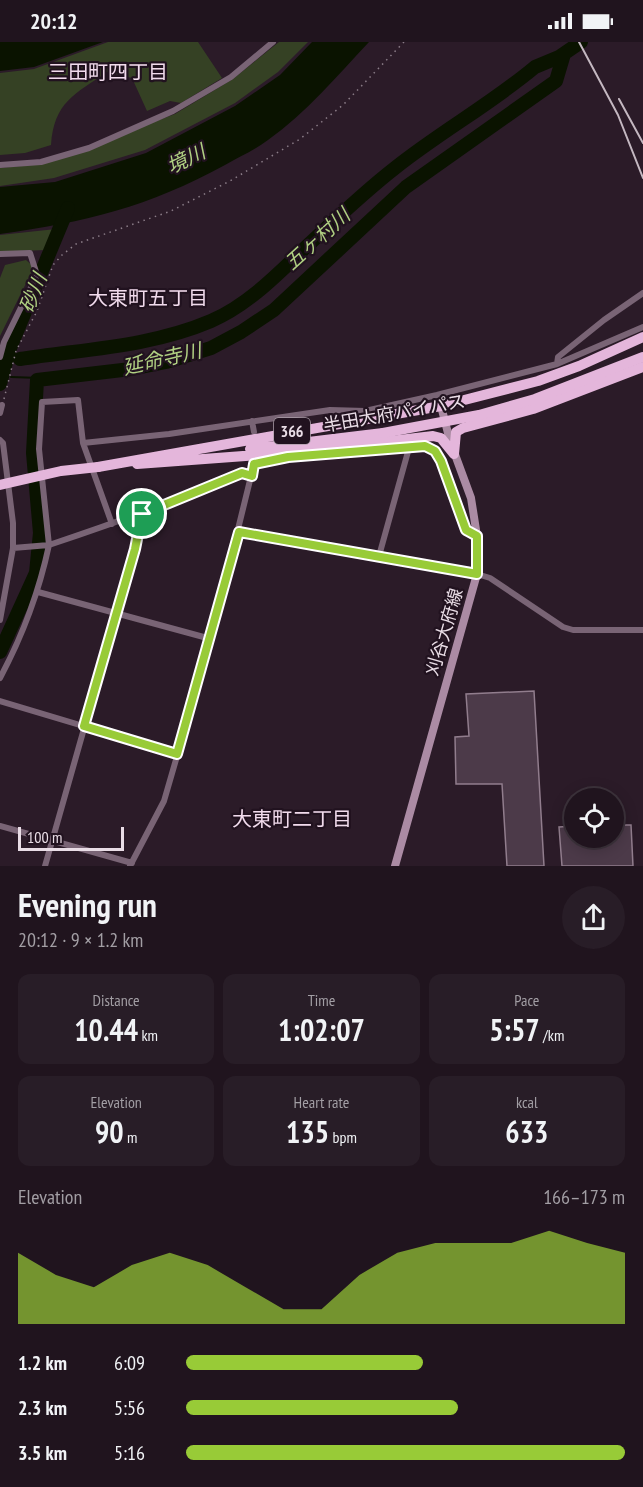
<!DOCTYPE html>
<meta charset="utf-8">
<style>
body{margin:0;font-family:"PT Sans Narrow","Noto Sans JP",sans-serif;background:#281d27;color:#f1f3f6;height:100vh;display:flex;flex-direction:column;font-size:22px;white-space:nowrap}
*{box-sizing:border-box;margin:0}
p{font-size:20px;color:#a29ea4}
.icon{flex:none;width:33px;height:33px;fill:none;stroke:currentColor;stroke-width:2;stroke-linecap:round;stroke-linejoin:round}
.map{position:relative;height:824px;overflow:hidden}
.drawer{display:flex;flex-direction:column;background:#20141e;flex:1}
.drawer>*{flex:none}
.controls{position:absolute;left:564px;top:746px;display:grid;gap:12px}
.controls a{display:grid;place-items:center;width:60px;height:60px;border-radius:50%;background:#20141e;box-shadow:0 3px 15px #0003,0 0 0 2px #3d333c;font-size:30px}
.scale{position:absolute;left:18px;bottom:15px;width:106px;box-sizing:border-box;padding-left:6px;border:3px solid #e9dde6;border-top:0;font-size:16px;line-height:21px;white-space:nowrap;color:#e9dde6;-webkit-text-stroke:4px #21121f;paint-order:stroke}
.pin{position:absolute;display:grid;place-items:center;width:51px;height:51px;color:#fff;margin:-26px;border:3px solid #fff;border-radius:50%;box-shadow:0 2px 6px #0007}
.round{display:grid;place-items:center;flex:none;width:63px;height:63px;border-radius:32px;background:#281d27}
.headline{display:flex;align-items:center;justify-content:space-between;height:102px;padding:0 18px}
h1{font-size:33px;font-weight:700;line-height:45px}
.metrics{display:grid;grid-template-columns:repeat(3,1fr);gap:9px;height:102px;padding:6px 18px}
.metrics div{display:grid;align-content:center;border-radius:12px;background:#281d27;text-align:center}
.metrics b{font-size:30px;font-weight:700}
.metrics small{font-size:16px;font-weight:400}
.metrics p{font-size:16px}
.chart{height:168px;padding:12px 18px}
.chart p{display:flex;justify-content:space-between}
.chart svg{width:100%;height:108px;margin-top:6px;fill:#98cb37;opacity:.7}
ul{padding:0 18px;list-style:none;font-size:20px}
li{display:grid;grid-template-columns:96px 72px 1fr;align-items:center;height:45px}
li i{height:15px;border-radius:8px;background:#98cb37}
.status{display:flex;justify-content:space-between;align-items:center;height:42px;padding:0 30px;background:#20141e;direction:ltr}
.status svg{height:16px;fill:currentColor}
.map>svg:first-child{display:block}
</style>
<div class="status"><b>20:12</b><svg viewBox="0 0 49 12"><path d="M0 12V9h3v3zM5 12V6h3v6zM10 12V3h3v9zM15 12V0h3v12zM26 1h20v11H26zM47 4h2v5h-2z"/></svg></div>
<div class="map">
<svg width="643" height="824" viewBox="0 0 643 824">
<rect width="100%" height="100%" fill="#2b1b28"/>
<path fill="#354124" d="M108 0H198L222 36 181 61 170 59 147 69 132 36 107 30C75 52 54 60 51 103L25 111 0 113V31L34 27Z
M279 0H308L278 30 235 61 145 108 54 136 0 144V126L42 122 175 72 233 37Z
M56 187 45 208 0 210V193Z
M26 218 34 225 0 294V236L5 223Z"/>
<path fill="#0a1300" d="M0 0H103L34 25 0 29Z
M312 0H369C337 34 307 70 268 98 255 108 239 115 225 123 148 165 86 180 0 192V145L55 140 146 111 235 64 280 33Z"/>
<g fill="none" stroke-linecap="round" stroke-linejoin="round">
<path stroke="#0a1300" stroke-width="2" d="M11 335 40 336"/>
<path stroke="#0a1300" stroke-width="14" d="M20 317C84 307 150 305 211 279 248 263 278 232 307 204 336 177 364 150 395 126 440 90 491 62 535 25L559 15 581 0
M0 342 10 306 68 166
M0 610 36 531 40 491 33 411 37 338 131 327 166 320 211 306 241 290 274 268 406 145 556 39 564 12"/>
</g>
<path fill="#4c3a49" stroke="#917d8d" stroke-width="1.5" d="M534 649 544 824H507L502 742H456L455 695 469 694 466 652Z
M614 783H631L633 824H562L559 785 574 784V795H614Z"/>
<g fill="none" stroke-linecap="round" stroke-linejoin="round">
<path stroke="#8b7d88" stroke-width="1.5" stroke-dasharray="1.5 4.5" stroke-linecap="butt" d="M4 357 16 309 37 269 53 223 62 213 76 202 171 169 230 139 300 97 343 63 404 0"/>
<path stroke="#796475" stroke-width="6" d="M0 123 41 120 89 106 173 69 231 35 273 0
M0 212 30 211 37 233 4 300 0 315
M557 322 558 315 604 278 643 251
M0 371 2 363
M252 379 254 390
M0 398 3 401 13 481V506L0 578
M83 401 169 392 330 368 365 369 437 353 557 322 643 285
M320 412 425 404 435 409 466 488 477 494
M254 419V422L286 415
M112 482 83 401 78 358 42 360 39 407 49 503C115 481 179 458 242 431L252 434
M239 490 477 532 490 536 563 585 573 588H643
M379 514 409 406
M38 550 211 597
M0 636C23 593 39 550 49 503L13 506
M0 659 177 712
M0 784 132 821
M45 824 135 507 142 472
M130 824 164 759 211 597 254 422"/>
<path stroke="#ab8ba4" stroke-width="8" d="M395 824 477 532V494L471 456 450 399 441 364"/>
<path stroke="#e4b6db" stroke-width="10" d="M250 407 383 391
M454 412 456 390 463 386 533 367 643 325
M137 422 298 410 433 394 441 396 454 412
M98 425 441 364 538 339 579 324 643 295"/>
<path stroke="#c4b8c1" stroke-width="2" d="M579 0 618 73 643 136
M619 57 643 101"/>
<path stroke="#e4b6db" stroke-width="10" d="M383 391 479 373 535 357 643 315
M0 443 61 429 98 425"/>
</g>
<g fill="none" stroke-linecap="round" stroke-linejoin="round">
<defs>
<path id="route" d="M425 404 435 409 441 419 466 488 477 494V532L239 490 177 712 84 684 135 507 142 472 242 431 252 434 254 422 288 415Z"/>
</defs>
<use href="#route" stroke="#fff" stroke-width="12"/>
<use href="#route" stroke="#98cb37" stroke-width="8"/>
</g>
<g text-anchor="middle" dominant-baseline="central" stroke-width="4.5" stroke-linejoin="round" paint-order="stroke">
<rect fill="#21121f" stroke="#ada0aa" stroke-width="1.5" x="274" y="376" width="36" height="26" rx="4.5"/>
<g font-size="16" font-weight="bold" fill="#e9dde6">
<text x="292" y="389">366</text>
</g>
<g font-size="18" fill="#e9dde6" stroke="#21121f">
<text transform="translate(394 371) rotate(-10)">半田大府パイパス</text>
<text transform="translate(444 590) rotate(-74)">刈谷大府線</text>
</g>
<g font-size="20" fill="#f1dbec" stroke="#21121f">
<text x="108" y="30">三田町四丁目</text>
<text x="148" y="256">大東町五丁目</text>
<text x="292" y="777">大東町二丁目</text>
</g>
<g font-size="20" font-style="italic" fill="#b0d082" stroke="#21121f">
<text transform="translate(186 117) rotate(-26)">境川</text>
<text transform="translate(317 197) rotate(-42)">五ヶ村川</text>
<text transform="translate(33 251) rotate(-68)">砂川</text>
<text transform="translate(162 317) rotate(-13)">延命寺川</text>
</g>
</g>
</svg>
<div class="controls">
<a><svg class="icon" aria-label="locate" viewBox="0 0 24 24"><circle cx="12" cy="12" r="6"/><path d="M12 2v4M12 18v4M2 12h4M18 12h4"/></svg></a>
</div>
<div class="scale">100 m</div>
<div class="pin" style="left:142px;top:472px;background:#1e9e55"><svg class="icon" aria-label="arrive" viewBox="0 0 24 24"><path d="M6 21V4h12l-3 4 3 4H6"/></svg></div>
</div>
<section class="drawer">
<div class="headline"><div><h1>Evening run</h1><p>20:12 · 9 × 1.2 km</p></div><a class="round"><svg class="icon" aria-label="share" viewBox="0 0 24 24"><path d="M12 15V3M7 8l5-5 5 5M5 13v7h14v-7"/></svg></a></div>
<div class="metrics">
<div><p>Distance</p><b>10.44<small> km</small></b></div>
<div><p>Time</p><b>1:02:07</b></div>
<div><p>Pace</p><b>5:57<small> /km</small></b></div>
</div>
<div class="metrics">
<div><p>Elevation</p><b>90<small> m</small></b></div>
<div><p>Heart rate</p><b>135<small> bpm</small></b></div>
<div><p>kcal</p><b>633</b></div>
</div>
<div class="chart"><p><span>Elevation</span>166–173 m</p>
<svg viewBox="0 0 160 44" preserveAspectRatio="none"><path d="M0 44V15L10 24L20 29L30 20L40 15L50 20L60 29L70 38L80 38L90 24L100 15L110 11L120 11L130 11L140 6L150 11L160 15V44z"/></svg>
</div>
<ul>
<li><b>1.2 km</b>6:09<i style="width:54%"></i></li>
<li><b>2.3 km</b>5:56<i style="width:62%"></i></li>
<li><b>3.5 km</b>5:16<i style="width:100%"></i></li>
</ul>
</section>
